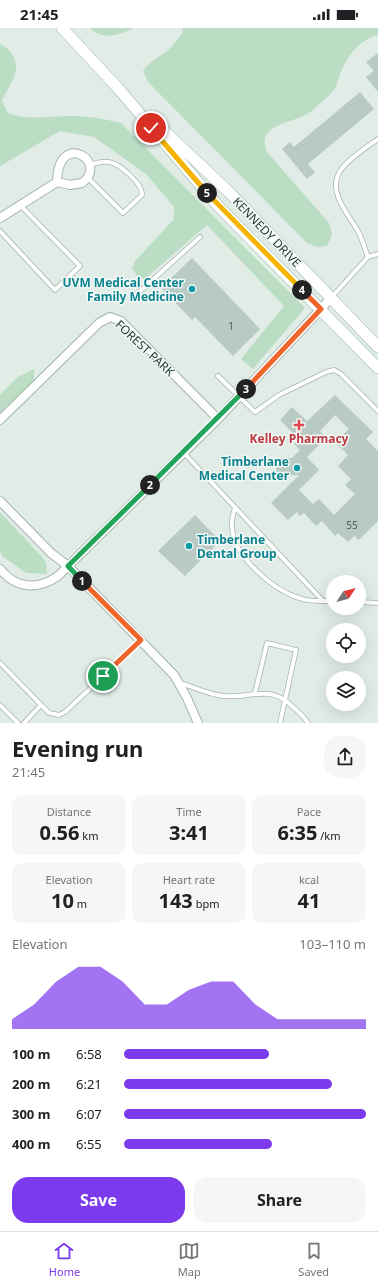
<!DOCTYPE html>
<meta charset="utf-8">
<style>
body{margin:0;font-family:"Noto Sans",sans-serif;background:#f6f6f6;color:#202124;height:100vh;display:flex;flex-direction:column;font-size:15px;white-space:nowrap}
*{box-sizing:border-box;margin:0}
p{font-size:13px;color:#757577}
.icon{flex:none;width:22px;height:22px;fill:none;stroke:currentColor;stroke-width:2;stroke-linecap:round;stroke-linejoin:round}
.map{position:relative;height:695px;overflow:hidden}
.details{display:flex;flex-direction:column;background:#fff;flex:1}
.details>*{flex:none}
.needle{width:26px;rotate:54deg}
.buttons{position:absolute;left:326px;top:547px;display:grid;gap:8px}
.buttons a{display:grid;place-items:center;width:40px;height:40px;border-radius:50%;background:#fff;box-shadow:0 4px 16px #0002;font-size:20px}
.pin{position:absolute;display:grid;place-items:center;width:34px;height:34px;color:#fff;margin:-17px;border:2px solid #fff;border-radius:50%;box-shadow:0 1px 4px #0007}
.km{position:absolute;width:20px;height:20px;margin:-10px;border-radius:50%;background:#222;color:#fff;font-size:11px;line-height:20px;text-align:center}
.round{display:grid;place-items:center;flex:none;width:42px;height:42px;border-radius:16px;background:#f6f6f6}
.summary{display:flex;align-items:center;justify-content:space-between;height:68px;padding:0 12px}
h1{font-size:22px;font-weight:700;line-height:30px}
.metrics{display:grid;grid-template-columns:repeat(3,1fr);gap:6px;height:68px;padding:4px 12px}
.metrics div{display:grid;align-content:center;border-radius:10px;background:#f6f6f6;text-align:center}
.metrics b{font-size:20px;font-weight:700}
.metrics small{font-size:11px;font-weight:400}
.metrics p{font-size:11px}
.chart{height:112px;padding:8px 12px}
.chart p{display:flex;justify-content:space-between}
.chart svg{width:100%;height:72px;margin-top:4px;fill:#7c3aed;opacity:.7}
.action{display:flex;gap:8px;margin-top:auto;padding:8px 12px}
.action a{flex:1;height:46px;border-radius:16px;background:#7c3aed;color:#fff;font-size:16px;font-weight:700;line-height:46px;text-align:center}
.action a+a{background:#f6f6f6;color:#202124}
ul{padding:0 12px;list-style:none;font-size:13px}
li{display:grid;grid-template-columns:64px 48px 1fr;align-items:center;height:30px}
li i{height:10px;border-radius:5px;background:#7c3aed}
.status{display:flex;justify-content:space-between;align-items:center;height:28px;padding:0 20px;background:#fff;direction:ltr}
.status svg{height:11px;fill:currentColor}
.tab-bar{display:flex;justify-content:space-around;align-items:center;height:56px;border-top:1px solid #e0e0e0;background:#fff;font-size:11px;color:#757577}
.tab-bar a{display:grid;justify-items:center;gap:2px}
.tab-bar .on{color:#7c3aed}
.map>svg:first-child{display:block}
</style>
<div class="status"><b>21:45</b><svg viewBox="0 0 49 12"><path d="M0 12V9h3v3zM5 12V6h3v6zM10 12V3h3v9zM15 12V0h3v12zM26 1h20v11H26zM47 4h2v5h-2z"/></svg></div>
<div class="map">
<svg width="378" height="695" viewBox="0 0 378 695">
<rect width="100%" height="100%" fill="#e1ece7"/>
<path fill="#baddc4" d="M90 0H134C119 7 103 13 90 0Z
M182 0H378V7C359 12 348 27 341 44 338 50 337 57 334 62 328 69 320 75 314 81 298 97 254 93 267 124L329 195 332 207 327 218 317 219 307 215 148 54 143 43C151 31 158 31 168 22 174 17 178 11 183 4Z
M0 16C9 20 17 30 16 41 16 49 5 65 2 73L8 85C27 93 51 88 72 88 88 88 105 91 121 95L305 280 253 341 241 331 284 278 207 197 145 251 137 248 132 240 135 233 174 191V179L146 146 94 109 60 103 0 138Z
M34 341V352L0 385V367L18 349Z
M0 484 43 530 46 535 47 546 26 545 2 528 0 523Z"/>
<path fill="#b9c9c3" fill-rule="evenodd" d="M378 25V64L366 49 374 43 366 34Z
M360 64 374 81 308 136 315 144 307 151 282 121 290 114 294 119Z
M192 230 260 301 233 328 195 289 192 292 161 260Z
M335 367 373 404 366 411 378 423V493L359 512 354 508 348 514 338 505 335 508 322 493 316 498 304 485 300 488 297 484 288 492 271 475 299 447 276 448 277 430H292L300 422 294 416 299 411 280 392 292 379 307 393ZM335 387 349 401 335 414 348 427 338 438 351 451 345 457 355 466 334 487 319 471 313 476 299 462 319 442 307 429 326 410 320 403Z
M195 487 220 513 185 548 158 523Z"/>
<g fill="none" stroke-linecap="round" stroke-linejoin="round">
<defs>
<path id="service" d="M88 150 123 185 142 167C143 156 120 136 109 134 103 133 96 135 90 137
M0 203 55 262 80 238 20 177
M368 229C365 221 362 211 358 203 349 187 328 165 339 145 345 133 367 119 378 111
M137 266 200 209
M331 270 368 229 378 226
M218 348 255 384 279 367 326 344 334 342 341 346 378 383
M184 425 323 573
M235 480C233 486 231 492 232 499 233 528 273 562 299 570 309 574 322 573 333 573
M359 574 378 575
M0 635 49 685 59 687 65 684 141 613
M180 655C194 659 210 667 224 668 253 671 269 655 293 679 299 684 304 689 308 695
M255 665 267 615 296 622 280 695
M0 677 18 695
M24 695 41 677"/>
<path id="minor" d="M0 190 57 154 70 157 82 155C110 134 58 101 57 154
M0 392 99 295 110 289 121 293 218 391
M0 473 51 525 68 538 174 647 186 668 198 695
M0 541C16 561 38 562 58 548L218 391 331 270"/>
<path id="secondary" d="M62 0 118 60 219 179 378 340
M158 97 231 166 378 319"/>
</defs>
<use href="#service" stroke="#a4b4ae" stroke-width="5.5"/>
<use href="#minor" stroke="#a4b4ae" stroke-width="10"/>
<use href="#secondary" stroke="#9fb8af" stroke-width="12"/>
<use href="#service" stroke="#fff" stroke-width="4"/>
<use href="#minor" stroke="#fff" stroke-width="8"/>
<use href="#secondary" stroke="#fff" stroke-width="11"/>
</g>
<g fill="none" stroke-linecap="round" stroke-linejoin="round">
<defs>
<path id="split-1" d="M82 553 141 612 103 648"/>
<path id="split-2" d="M82 553 68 538 150 457"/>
<path id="split-3" d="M150 457 246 361"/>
<path id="split-4" d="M246 361 321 281 302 262"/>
<path id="split-5" d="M207 165 302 262"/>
<path id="split-6" d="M151 100 207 165"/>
</defs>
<use href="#split-1" stroke="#fff" stroke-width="8"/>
<use href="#split-2" stroke="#fff" stroke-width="8"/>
<use href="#split-3" stroke="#fff" stroke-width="8"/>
<use href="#split-4" stroke="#fff" stroke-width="8"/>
<use href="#split-5" stroke="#fff" stroke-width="8"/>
<use href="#split-6" stroke="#fff" stroke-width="8"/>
<use href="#split-1" stroke="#f0652b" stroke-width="5"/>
<use href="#split-2" stroke="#22a559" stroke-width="5"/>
<use href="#split-3" stroke="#22a559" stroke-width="5"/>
<use href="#split-4" stroke="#f0652b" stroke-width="5"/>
<use href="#split-5" stroke="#f5b400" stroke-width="5"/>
<use href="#split-6" stroke="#f5b400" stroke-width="5"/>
</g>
<g fill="#0f9aa8" stroke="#f2f8f5" stroke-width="1.5">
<circle cx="192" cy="261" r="4"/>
<circle cx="297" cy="440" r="4"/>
<circle cx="189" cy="518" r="4"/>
</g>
<path fill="#e0444e" stroke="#f2f8f5" stroke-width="1.5" d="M297 391h4v4h4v4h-4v4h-4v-4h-4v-4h4z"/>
<g text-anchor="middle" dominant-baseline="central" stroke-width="3" stroke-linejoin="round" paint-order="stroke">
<g font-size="10" fill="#476059">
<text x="231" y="298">1</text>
<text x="352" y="497">55</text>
</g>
<g font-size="12" fill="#213d36" stroke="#f2f8f5">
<text transform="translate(267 204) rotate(46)">KENNEDY DRIVE</text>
<text transform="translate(145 320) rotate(43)">FOREST PARK</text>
</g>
<g font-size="12" font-weight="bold" fill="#0d838f" stroke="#f2f8f5" text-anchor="end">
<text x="184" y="254">UVM Medical Center<tspan x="184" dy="14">Family Medicine</tspan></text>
<text x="289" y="433">Timberlane<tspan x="289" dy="14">Medical Center</tspan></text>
<text x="197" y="511" text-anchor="start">Timberlane<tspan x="197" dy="14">Dental Group</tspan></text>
</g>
<g font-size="12" font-weight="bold" fill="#be3a42" stroke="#f2f8f5">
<text x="299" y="410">Kelley Pharmacy</text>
</g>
</g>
</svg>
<div class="buttons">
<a><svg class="needle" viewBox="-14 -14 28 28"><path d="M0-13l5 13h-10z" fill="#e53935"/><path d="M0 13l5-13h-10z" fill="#757577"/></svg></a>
<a><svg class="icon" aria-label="locate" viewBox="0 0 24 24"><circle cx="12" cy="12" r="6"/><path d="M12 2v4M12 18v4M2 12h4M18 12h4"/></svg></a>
<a><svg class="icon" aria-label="layers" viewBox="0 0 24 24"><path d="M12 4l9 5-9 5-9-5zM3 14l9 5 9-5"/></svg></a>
</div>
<div class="pin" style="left:103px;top:648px;background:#1e9e55"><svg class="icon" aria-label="arrive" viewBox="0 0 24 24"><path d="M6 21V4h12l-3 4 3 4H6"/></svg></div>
<div class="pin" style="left:151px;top:100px;background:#d93025"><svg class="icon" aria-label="check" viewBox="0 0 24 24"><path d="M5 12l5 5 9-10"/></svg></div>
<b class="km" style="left:82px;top:553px">1</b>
<b class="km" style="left:150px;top:457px">2</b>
<b class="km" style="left:246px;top:361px">3</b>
<b class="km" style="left:302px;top:262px">4</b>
<b class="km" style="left:207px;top:165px">5</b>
</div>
<section class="details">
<div class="summary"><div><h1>Evening run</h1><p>21:45</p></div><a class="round"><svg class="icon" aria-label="share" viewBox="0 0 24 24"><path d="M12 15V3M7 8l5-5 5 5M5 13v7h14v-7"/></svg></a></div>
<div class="metrics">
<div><p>Distance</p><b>0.56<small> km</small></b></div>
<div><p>Time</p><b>3:41</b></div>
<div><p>Pace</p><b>6:35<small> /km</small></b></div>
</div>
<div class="metrics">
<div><p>Elevation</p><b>10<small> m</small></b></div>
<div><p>Heart rate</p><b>143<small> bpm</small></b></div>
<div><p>kcal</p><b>41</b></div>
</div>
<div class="chart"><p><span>Elevation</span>103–110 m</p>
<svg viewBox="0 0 160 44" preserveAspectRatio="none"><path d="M0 44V38L10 29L20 15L30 6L40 6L50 15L60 29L70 29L80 20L90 15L100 15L110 29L120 38L130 38L140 38L150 38L160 38V44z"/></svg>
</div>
<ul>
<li><b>100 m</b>6:58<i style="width:60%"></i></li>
<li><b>200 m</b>6:21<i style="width:86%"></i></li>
<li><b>300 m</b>6:07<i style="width:100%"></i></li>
<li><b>400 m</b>6:55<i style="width:61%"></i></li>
</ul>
<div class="action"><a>Save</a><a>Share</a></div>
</section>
<nav class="tab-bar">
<a class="on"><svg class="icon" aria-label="home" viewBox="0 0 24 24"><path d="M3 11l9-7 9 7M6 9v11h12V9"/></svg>Home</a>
<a><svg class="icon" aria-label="map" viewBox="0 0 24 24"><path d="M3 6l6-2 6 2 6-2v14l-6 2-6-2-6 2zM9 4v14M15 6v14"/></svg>Map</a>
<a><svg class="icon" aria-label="saved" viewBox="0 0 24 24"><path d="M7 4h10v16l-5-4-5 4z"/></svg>Saved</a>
</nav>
